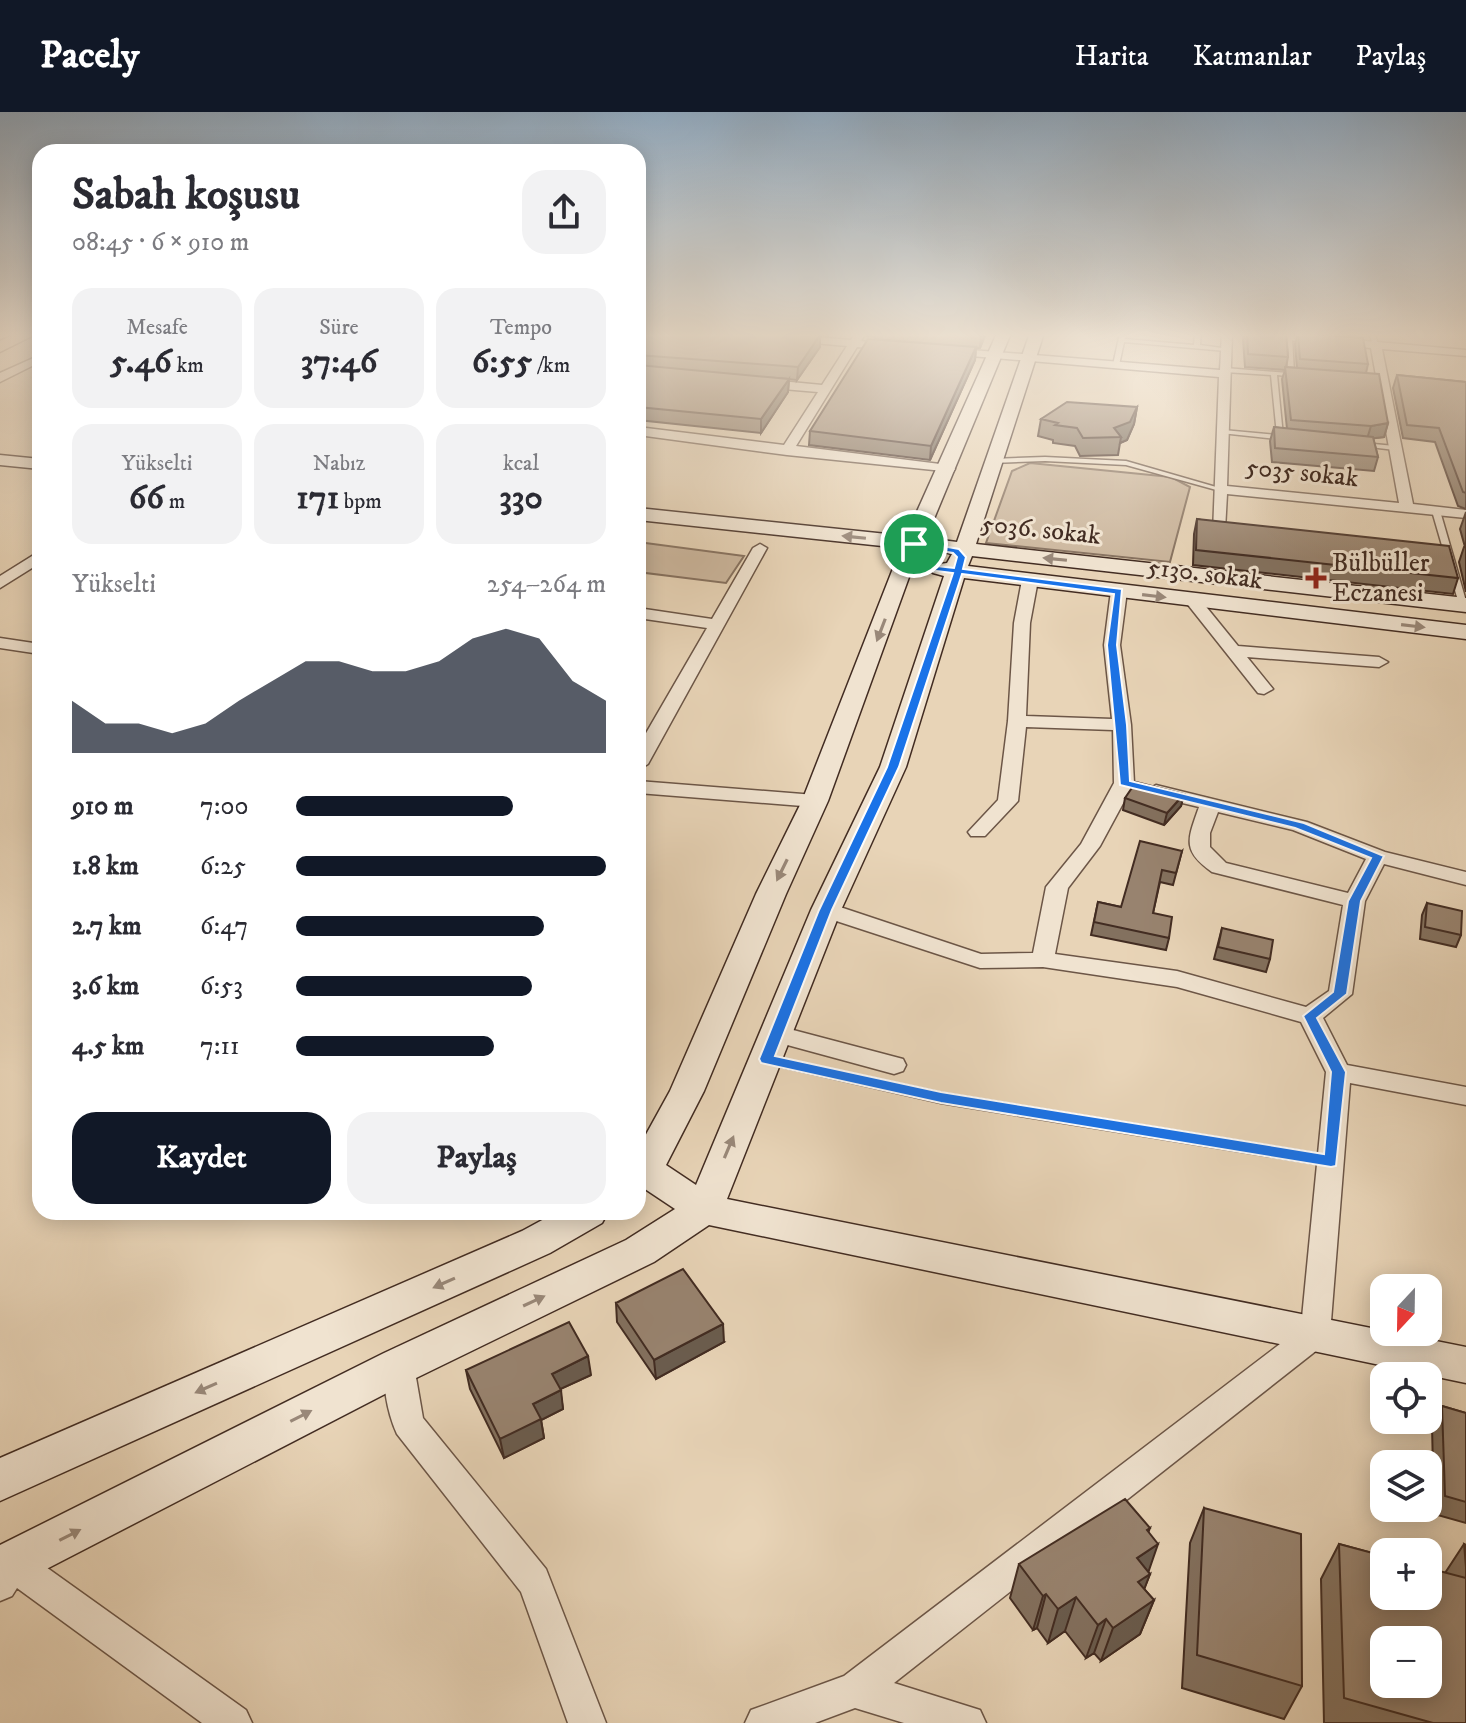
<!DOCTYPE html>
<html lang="tr">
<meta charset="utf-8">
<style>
body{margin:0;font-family:"IM FELL DW Pica",serif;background:#f2f2f3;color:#2b2b33;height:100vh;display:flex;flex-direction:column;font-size:30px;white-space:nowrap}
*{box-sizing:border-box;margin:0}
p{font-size:26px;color:#7c7c81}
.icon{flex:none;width:44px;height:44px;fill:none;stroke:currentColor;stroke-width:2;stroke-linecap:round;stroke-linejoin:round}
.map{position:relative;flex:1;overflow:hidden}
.side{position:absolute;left:32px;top:32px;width:614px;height:1076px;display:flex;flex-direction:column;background:#fff;border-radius:24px;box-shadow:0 4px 20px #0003}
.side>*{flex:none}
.needle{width:52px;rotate:202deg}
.tools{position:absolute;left:1370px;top:1162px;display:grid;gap:16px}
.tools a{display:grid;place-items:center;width:72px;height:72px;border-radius:16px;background:#fff;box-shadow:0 4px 20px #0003;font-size:40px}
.pin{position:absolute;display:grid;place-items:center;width:68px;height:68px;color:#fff;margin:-34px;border:4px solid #fff;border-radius:50%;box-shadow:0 2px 8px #0007}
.round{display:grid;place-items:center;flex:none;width:84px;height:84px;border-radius:24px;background:#f2f2f3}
.summary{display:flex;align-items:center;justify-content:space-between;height:136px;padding:0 40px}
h1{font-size:44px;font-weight:700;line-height:60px}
.figures{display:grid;grid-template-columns:repeat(3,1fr);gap:12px;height:136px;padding:8px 40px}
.figures div{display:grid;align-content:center;border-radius:20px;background:#f2f2f3;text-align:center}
.figures b{font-size:34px;font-weight:700}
.figures small{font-size:22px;font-weight:400}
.figures p{font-size:22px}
.chart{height:224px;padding:16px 40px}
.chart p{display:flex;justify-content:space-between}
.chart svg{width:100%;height:144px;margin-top:8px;fill:#111827;opacity:.7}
.primary-button{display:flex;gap:16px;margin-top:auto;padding:16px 40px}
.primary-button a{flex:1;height:92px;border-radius:24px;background:#111827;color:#fff;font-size:32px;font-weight:700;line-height:92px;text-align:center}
.primary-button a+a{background:#f2f2f3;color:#2b2b33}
ul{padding:0 40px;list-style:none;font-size:26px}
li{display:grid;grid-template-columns:128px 96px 1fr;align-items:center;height:60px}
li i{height:20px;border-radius:10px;background:#111827}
header{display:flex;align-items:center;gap:48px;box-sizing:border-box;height:112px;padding:0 40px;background:#111827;color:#fff}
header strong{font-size:38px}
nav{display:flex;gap:44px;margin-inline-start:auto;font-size:28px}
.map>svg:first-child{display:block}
</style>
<header>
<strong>Pacely</strong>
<nav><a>Harita</a><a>Katmanlar</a><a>Paylaş</a></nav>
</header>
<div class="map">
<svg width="1466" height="1611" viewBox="0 0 1466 1611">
<rect width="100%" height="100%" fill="#e8d4b7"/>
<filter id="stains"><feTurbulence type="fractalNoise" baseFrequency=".0025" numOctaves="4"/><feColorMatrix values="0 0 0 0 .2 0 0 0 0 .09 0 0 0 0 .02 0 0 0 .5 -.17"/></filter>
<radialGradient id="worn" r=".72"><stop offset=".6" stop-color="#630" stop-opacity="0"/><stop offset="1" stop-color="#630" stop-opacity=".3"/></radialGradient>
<path fill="#ccb79e" stroke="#877260" stroke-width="2" d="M1030 351 1171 365 1190 375 1170 450 986 431 1012 359Z
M638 430 744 444 726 471 638 460Z"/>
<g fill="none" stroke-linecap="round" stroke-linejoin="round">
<defs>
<path id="lane" d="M1120 221H1126L1125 227 1194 233 1195 221H1201L1200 233 1229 237 1226 239 1124 230 1119 253 1116 255 1113 253Z
M1369 221H1375L1378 234 1373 233Z
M1287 224 1292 225 1294 261 1301 263 1298 265 1277 263 1283 324 1289 326 1286 328 1221 321V319L1223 318 1277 323 1271 263 1225 260 1222 258 1225 256 1288 261Z
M1363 331 1395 334 1398 336 1395 338 1361 334V332Z
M1045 345 1126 349 1223 377 1220 379 1126 353 1045 349 992 351 989 349 992 347Z
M1433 397 1440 399 1466 489V494L1459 492 1432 399Z
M769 944 941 981 1330 1044 1335 1045 1337 1049 1335 1053 1330 1054 941 991 765 951 763 948 765 945Z"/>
<path id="street" d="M855 221H865L861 229 899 235 893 238 857 235 796 334 948 353 955 357 953 360 787 343 638 323V315L784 333 818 280 759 275 753 271 759 267 822 273 847 234 792 229 787 226 792 223 851 228Z
M1222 221H1232L1227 374 1399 391 1371 236 1244 224 1239 221H1277L1466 238V244L1382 237 1413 392 1466 398V406L1227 382 1225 418 1223 421H1213L1219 265 947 242 941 239 947 236 1220 258Z
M40 243V250L0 270V261Z
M760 432 767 436 648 652 638 658V635L707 516 638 506V496L712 507 753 436Z
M40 439V451L0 476V464Z
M1030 463 1038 468 1030 511 1026 604 1112 607 1104 533 1111 479 1119 474 1127 479 1120 533 1131 613 1134 671 1100 734 1068 776 1055 842 1177 859 1306 895 1329 879 1343 793 1212 760C1181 738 1188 727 1199 695L1149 683 1146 679 1156 673 1307 710 1385 740 1466 760V773L1384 752 1365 789 1352 882 1323 906 1347 953 1466 975V993L1350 971 1330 1222 1326 1231 894 1571 980 1598 986 1611H904L855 1596 815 1611H745L751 1598 844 1564 1301 1216 1326 960 1301 910 1177 875 1043 855 980 856 818 803 815 798 818 793H834L981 842 1033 841 1046 775 1081 732 1114 671 1113 618 1026 615 1018 689 985 724H971L968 720 998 688 1008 609 1014 511 1022 468ZM1218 700 1293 718 1366 747 1348 781 1226 751 1210 735V721Z
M1193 484 1199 486 1238 534 1379 545 1388 550 1379 555 1247 545 1273 577 1264 582 1258 581 1185 489Z
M0 526 40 532V542L0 536Z
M638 669 815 683 825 689 815 695 638 681Z
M778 914 903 947 906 953 903 959 894 962 769 928 766 922 769 916Z
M399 1241 410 1245 414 1254 423 1306 546 1457 606 1611H568L521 1480 397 1322C388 1303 379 1263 388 1245Z
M13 1435 25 1440 246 1598 252 1611H202L17 1476 12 1484 0 1489V1441Z"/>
<path id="secondary" d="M997 221H1011L926 426 957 430 1030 221H1044L976 432 1466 486V500L972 444 968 454 1466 513V527L964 466 906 655 841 798 727 1087 1466 1235V1271L709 1113 654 1150 414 1267 0 1481V1433L384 1241 626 1128 675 1097 645 1077 638 1079V1037L670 979 756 782 802 689 901 436 638 408V396L906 424ZM937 438 952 442 947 451 933 453 930 457 933 461 944 464 880 655 811 798 696 1073 666 1053 704 979 786 782 828 689 917 443 921 438Z
M0 343 40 347V357L0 353Z
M557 1100H608L602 1111 550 1141 0 1389V1346L522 1119Z"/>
<path id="primary" d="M17 221H38L0 240V229Z"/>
</defs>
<use href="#lane" stroke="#6c5647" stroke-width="3"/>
<use href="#street" stroke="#6c5647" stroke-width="3"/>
<use href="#secondary" stroke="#422c22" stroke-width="3"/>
<use href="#primary" stroke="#422c22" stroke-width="3"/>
<use href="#lane" fill="#f0e3d0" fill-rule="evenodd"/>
<use href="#street" fill="#f0e3d0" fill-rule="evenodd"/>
<use href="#secondary" fill="#f0e3d0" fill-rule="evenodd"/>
<use href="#primary" fill="#e8d4b7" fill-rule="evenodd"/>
</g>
<path fill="#83715f" stroke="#422c22" stroke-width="2" d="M638 221H852L850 223 829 221 828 224 820 223V235L797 268 764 265 789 267 788 280 761 321 638 308Z
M866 221H986L980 236 875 227V225L867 224Z
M1245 221H1286L1288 245 1286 255 1297 256 1295 232 1298 221 1368 252 1366 261 1388 311 1384 325 1373 326 1378 345 1374 359 1272 350 1270 329 1274 315 1287 317 1282 267 1285 258 1245 255 1243 227Z
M976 235 975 248 930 348 809 333 810 319Z
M1397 263 1466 270V397L1458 394 1435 330 1403 326 1393 276Z
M1137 295 1134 312 1127 328 1120 331 1118 343 1080 344 1075 334 1053 331V328L1038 324 1041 307Z
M1466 400V480L1459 450 1464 435H1465L1460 417Z
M1197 407 1458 466 1453 482 1193 453 1194 422Z
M1184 682 1181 694 1164 713 1123 698 1125 686Z
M1182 739 1173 773 1160 770 1153 801 1169 826 1166 838 1091 823 1098 790 1121 795Z
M1427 791 1461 823 1456 835 1420 827 1422 803Z
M1222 816 1270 847 1266 860 1214 847Z
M616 1191 724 1230 656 1267 617 1210Z
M466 1258 591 1263 560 1277 563 1297 541 1308 544 1326 504 1346 470 1277Z
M1442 1294 1466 1301V1411L1434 1402 1432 1313Z
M1204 1396 1302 1574 1284 1607 1182 1576 1190 1431Z
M1339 1432 1445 1461 1464 1432 1466 1433V1611H1324L1321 1467Z
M1019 1452 1148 1460 1150 1462 1144 1477 1154 1488 1140 1522 1101 1549 1094 1541 1086 1546 1065 1519 1048 1531 1037 1516 1033 1518 1010 1486Z"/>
<path fill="#6a5c4e" stroke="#422c22" stroke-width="2" d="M982 221H986L980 236 981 223Z
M820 223V235L797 268 798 255Z
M976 235 975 248 930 348 931 334Z
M789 267 788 280 761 321V307Z
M1137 295 1134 312 1127 328 1120 331 1121 325 1114 316Z
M1388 311 1384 325 1367 327 1371 314Z
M1184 682 1181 694 1164 713 1167 701Z
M723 1212 724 1230 656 1267 654 1248Z
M588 1244 591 1263 554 1280 552 1262Z
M561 1278 563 1297 541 1308 544 1326 504 1346 500 1327 533 1292Z
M1150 1416 1139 1445 1158 1432 1147 1464 1150 1462 1137 1496 1124 1481 1147 1418Z
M1046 1482 1037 1516 1033 1518 1043 1484Z
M1076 1485 1065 1519 1048 1531 1058 1497Z
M1154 1488 1140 1522 1101 1549 1113 1516Z
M1106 1507 1094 1541 1086 1546 1098 1513Z"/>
<path fill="#98836f" stroke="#422c22" stroke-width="2" fill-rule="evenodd" d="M638 221H798L820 223 798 255 638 243Z
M946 221H982L981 223Z
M1247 221H1286L1288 245 1248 242Z
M1298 221 1363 226 1368 252 1300 247Z
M868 227 976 235 931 334 810 319Z
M638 253 789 267 761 307 638 295Z
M1285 255 1379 262 1388 311 1371 314 1291 308Z
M1397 263 1466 270V381L1463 380 1439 316 1407 313Z
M1067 290 1137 295 1130 310 1114 316 1121 325 1083 326 1077 316 1055 313 1058 311 1041 307Z
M1274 315 1373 325 1378 345 1275 336Z
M1197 407 1449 434 1458 466 1196 438Z
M1136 670 1184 682 1167 701 1125 686Z
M1140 729 1182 739 1176 761 1162 758 1153 801 1172 805 1169 826 1094 810 1098 790 1121 795Z
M1427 791 1462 799 1461 823 1425 815Z
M1222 816 1273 828 1270 847 1218 835Z
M683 1157 723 1212 654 1248 616 1191Z
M569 1210 588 1244 552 1262 561 1278 533 1292 541 1307 500 1327 466 1258Z
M1442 1294 1466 1301V1390L1445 1384Z
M1125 1387 1150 1416 1147 1418 1158 1432 1137 1446 1150 1462 1138 1470 1154 1488 1113 1516 1106 1507 1098 1513 1076 1485 1058 1497 1046 1482 1043 1484 1019 1452Z
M1204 1396 1301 1422 1302 1574 1197 1543Z
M1339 1432 1384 1444V1484H1428V1456L1466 1466V1611H1433L1344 1586ZM1384 1528H1428V1572H1384Z
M1464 1432 1466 1433V1455Z"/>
<defs><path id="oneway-solid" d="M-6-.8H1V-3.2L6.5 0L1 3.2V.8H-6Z" transform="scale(2)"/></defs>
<g fill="#998879">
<use href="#oneway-solid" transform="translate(854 425) rotate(-174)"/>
<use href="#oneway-solid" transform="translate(1055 447) rotate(-174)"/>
<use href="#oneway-solid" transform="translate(1154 484) rotate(7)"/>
<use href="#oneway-solid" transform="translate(1413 514) rotate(7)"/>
<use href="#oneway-solid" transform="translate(881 518) rotate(111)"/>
<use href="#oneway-solid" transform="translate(782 758) rotate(116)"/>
<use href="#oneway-solid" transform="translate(729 1035) rotate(-67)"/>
<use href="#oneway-solid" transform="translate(444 1171) rotate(156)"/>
<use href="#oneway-solid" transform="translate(534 1189) rotate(-25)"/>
<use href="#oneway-solid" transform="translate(206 1276) rotate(156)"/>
<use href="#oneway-solid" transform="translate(301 1304) rotate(-27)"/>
<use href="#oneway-solid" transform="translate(70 1423) rotate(-27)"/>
</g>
<linearGradient id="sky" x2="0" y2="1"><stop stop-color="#91aac0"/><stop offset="0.5" stop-color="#f5ecdf"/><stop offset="1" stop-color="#f5ecdf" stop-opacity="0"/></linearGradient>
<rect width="1466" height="446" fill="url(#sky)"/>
<path fill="#1a73e8" stroke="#fff" stroke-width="2" fill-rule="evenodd" d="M914 429 959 437 966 445 963 457 1122 477 1117 533 1127 613 1130 669 1304 711 1384 744 1361 789 1347 882 1317 906 1346 960 1336 1054 1331 1055 941 991 761 951 759 947 819 798 887 655 953 461 921 457 905 447 909 432ZM917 435 953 441 957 445 954 456 927 453 913 444ZM962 462 1114 482 1107 533 1120 673 1295 716 1371 746 1348 789 1333 880 1303 904 1331 960 1324 1042 941 980 775 944 832 798 899 655Z"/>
<path fill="#8f2418" stroke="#f0e3d0" stroke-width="3" d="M1312 454h8v8h8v8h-8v8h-8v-8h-8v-8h8z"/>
<g text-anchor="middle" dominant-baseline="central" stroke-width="6" stroke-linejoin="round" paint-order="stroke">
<g font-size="26" fill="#422c22" stroke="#f0e3d0">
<text transform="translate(1302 361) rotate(6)">5035 sokak</text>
<text transform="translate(1041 418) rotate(6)">5036. sokak</text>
<text transform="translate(1205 462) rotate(7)">5130. sokak</text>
</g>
<g font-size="26" fill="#422c22" stroke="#f0e3d0" text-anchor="start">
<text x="1332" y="451">Bülbüller<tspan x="1332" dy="30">Eczanesi</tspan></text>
</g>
</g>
<rect width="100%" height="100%" filter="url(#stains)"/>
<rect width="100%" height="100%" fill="url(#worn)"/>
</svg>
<div class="tools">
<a><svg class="needle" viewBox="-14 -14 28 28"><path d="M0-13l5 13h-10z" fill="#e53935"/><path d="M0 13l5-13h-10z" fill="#7c7c81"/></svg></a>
<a><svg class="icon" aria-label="locate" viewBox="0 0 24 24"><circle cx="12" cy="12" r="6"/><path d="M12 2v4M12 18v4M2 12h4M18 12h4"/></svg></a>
<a><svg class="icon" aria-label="layers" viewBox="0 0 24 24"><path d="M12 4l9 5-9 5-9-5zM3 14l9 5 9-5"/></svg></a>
<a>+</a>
<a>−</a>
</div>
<div class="pin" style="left:914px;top:432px;background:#1e9e55"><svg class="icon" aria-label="arrive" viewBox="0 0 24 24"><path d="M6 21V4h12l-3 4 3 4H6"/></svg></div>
<section class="side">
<div class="summary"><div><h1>Sabah koşusu</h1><p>08:45 · 6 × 910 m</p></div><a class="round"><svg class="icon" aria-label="share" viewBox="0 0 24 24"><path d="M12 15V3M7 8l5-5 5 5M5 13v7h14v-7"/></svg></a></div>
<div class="figures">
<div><p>Mesafe</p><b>5.46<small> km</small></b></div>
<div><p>Süre</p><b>37:46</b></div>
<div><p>Tempo</p><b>6:55<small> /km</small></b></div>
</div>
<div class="figures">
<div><p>Yükselti</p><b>66<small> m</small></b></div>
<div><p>Nabız</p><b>171<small> bpm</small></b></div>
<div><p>kcal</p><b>330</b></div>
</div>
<div class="chart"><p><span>Yükselti</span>254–264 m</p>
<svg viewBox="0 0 160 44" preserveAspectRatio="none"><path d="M0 44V28L10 35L20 35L30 38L40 35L50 28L60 22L70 16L80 16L90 19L100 19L110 16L120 9L130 6L140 9L150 22L160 28V44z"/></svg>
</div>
<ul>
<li><b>910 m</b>7:00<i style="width:70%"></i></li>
<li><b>1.8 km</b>6:25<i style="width:100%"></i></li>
<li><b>2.7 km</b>6:47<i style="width:80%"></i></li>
<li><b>3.6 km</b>6:53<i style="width:76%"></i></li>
<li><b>4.5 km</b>7:11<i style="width:64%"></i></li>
</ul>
<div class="primary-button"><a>Kaydet</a><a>Paylaş</a></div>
</section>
</div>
